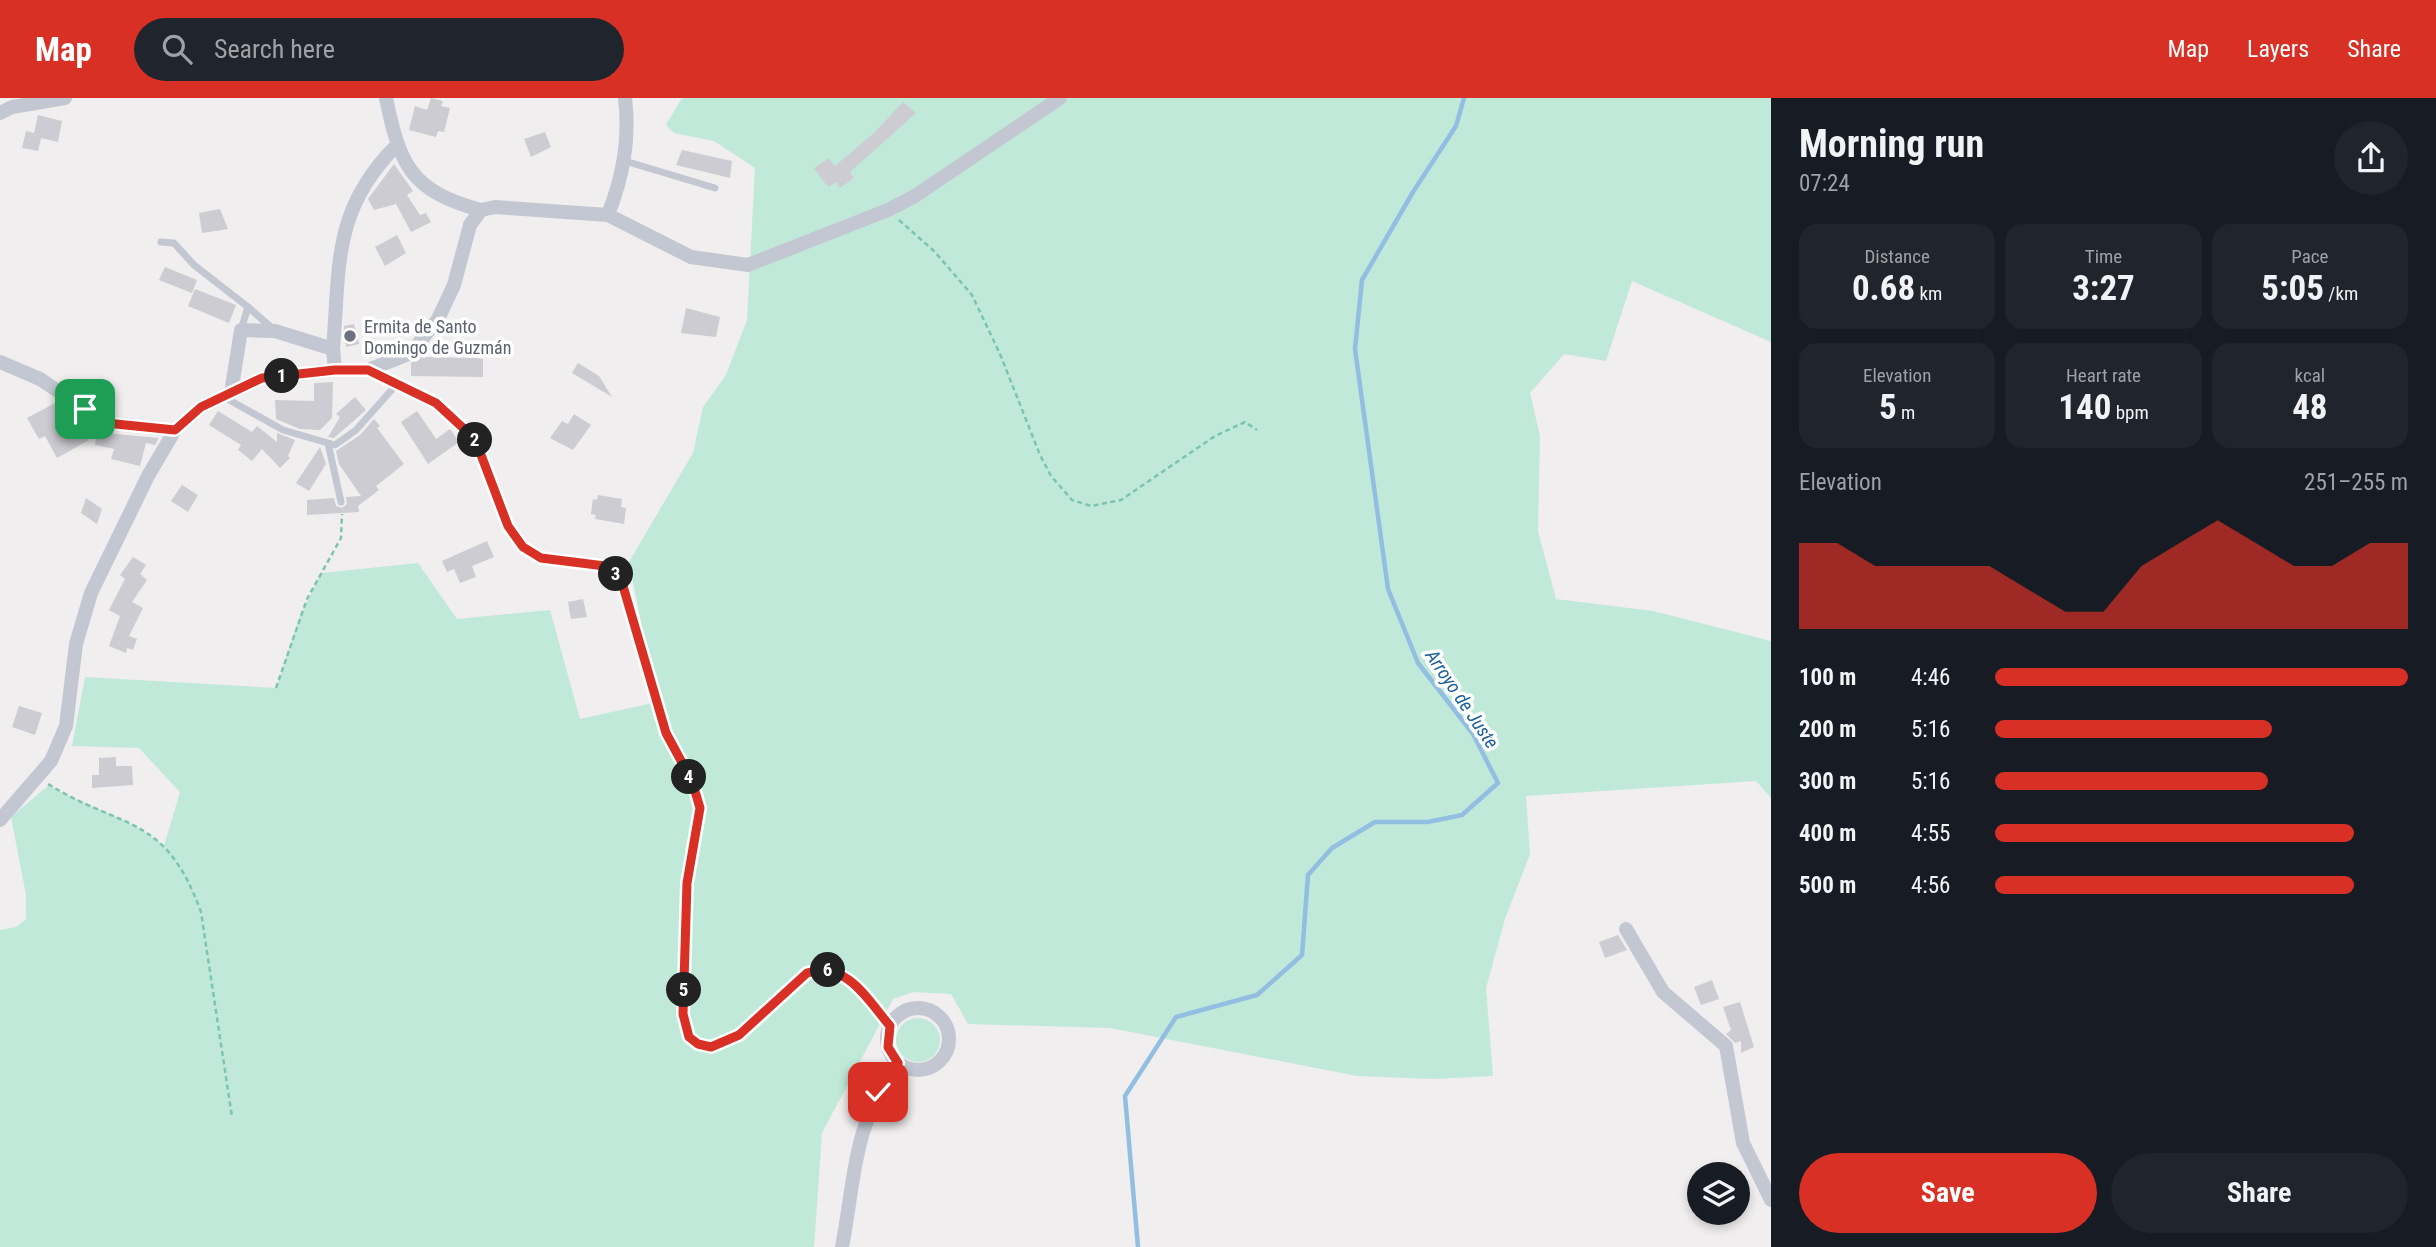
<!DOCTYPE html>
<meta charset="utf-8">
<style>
body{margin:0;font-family:"Roboto Condensed",sans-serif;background:#20242c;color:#f1f3f6;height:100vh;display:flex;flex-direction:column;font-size:26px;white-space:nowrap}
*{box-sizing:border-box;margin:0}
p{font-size:23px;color:#9ea1a6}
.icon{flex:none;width:38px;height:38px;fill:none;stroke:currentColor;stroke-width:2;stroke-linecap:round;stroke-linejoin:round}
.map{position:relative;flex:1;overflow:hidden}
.drawer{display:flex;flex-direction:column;background:#171b24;width:665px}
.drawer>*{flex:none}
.fabs{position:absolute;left:1687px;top:1064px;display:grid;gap:14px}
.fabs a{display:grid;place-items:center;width:63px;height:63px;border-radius:50%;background:#171b24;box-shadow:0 4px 10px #0003;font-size:35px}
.pin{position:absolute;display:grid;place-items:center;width:60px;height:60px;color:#fff;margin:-30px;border-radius:14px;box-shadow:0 4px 10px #0006}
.km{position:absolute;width:35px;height:35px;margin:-18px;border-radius:50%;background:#222;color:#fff;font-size:19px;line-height:35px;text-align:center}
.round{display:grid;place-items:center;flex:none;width:74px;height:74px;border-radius:37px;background:#20242c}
.overview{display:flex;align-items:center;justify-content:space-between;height:119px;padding:0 28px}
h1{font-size:38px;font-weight:700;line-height:52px}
.figures{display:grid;grid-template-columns:repeat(3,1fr);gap:10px;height:119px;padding:7px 28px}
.figures div{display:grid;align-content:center;border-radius:18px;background:#20242c;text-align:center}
.figures b{font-size:35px;font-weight:700}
.figures small{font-size:19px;font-weight:400}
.figures p{font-size:19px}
.chart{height:196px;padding:14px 28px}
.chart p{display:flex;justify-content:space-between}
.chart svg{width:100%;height:126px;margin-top:7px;fill:#d93025;opacity:.7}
.action{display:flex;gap:14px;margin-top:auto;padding:14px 28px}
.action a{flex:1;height:80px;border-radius:42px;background:#d93025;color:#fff;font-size:28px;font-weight:700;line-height:80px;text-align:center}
.action a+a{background:#20242c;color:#f1f3f6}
ul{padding:0 28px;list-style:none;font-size:23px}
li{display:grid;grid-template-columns:112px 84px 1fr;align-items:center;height:52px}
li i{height:18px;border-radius:9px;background:#d93025}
header{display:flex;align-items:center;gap:42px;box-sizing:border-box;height:98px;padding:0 35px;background:#d93025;color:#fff}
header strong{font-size:33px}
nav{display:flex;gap:38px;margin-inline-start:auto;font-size:24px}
.search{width:490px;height:63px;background:#20242c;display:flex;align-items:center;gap:18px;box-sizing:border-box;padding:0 24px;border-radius:38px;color:#9ea1a6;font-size:26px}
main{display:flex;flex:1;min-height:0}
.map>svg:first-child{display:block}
</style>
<header>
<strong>Map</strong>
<div class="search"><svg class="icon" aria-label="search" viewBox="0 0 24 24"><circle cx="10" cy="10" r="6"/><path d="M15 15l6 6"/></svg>Search here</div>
<nav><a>Map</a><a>Layers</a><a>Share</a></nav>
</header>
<main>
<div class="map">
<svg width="1771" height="1149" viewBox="0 0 1771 1149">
<rect width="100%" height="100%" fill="#f0eeee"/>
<path fill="#c0e9da" d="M682 0H1771V244L1632 183 1606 263 1564 256 1530 295 1540 338 1538 433 1556 501 1653 513 1771 543V700L1756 683 1526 698 1530 756 1505 821 1486 890 1493 978 1433 981 1357 978 1110 930 968 926 951 896 914 894 893 901 822 1035 814 1149H0V832L16 829 26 821V797L11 719 49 687C87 710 129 718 164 748L180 694 139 650 72 648 85 579 276 590 299 520 321 475 418 465 457 521 550 512 580 621 657 604 629 464 693 355 703 309 726 277 747 222 755 70 714 43 674 35 666 27Z
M896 942a22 22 0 1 1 44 0a22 22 0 1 1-44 0Z"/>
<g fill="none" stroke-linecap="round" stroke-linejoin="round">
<path stroke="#92bee1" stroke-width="4.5" d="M1138 1149 1125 998 1176 919 1257 897 1302 857 1308 777 1332 750 1375 724H1428L1462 717 1498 685 1473 636 1418 565 1388 491 1355 251 1362 182 1413 94 1456 28 1464 0"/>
</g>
<path fill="#ccccd2" d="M431 0 443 3 441 8 450 10 444 34 438 33 436 39 409 32 415 8 427 12Z
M903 4 916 15 850 74 854 80 840 90 836 84 829 89 823 83 814 70 829 60 835 68 874 35Z
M38 17 62 23 58 44 41 40 38 53 22 50 26 33 34 35Z
M545 34 551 49 531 59 524 41Z
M682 52 732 63 730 80 676 67Z
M394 66 413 93 407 97 420 117 426 115 431 124 411 134 396 106 374 112 368 101Z
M220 111 228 131 202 135 199 115Z
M397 137 406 155 385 168 375 149Z
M165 169 197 182 192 195 159 182Z
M195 191 236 207 229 225 188 208Z
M686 210 720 219 716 239 681 235Z
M354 226 359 246 346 249 344 228Z
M420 259 478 260 483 261V279L411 278V265Z
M578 265 599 278 612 299 572 275Z
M333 284 332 320 320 332 300 331 276 321 275 302 314 303V285Z
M94 287 113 298 105 313 86 300Z
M355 299 366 312 334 340 328 339 340 319 336 316Z
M57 304 65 309 73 323 76 318 89 342 57 360 45 338 39 341 27 320Z
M218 313 252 334 257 328 277 344V335L295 342 288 358 290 360 280 370 262 351 252 363 238 352 241 347 209 327Z
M417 313 436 341 450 331 459 344 428 366 401 324Z
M574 316 591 327 573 352 550 340 562 323 568 326Z
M374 321 380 328 377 330 404 366 376 388 379 392 358 408 359 414 307 417V402L334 400 336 408 342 410 347 406 346 399 361 398 339 366 336 353 360 337Z
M98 331 105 335 159 340 155 347 146 345 140 368 111 361 114 351 95 347Z
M320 349 326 366 309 393 296 385Z
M182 387 198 397 188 414 171 403Z
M598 397 622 401 621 409 626 410 624 426 595 421 596 417 591 416 593 401 597 402Z
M86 400 102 411 97 426 81 415Z
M487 443 494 459 472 468 476 479 460 485 454 471 447 474 442 463Z
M133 459 146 467 140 476 147 482 132 504 143 510 129 538 137 541 133 552 127 550 126 555 109 548 120 518 109 512 125 481 120 477Z
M583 501 587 519 571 521 568 504Z
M19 608 42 615 35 637 12 629Z
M116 659V668H132L133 687 92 690V677H99V660Z
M1618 837 1627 852 1605 860 1599 844Z
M1712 882 1719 901 1701 907 1694 889Z
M1740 904 1754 949 1741 955V943L1735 945 1726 936 1731 932 1723 909Z"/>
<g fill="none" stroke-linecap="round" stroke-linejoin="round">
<path stroke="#7cc3b1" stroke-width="2.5" stroke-dasharray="5 3.5" stroke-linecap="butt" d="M899 122 935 154 972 197 1000 256 1040 357 1051 378 1072 402 1091 408 1121 402 1215 338 1245 324 1257 332
M276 590 307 501 341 440 342 416
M48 686C124 733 165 715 201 814L232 1019"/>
<path stroke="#c2c7d1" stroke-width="7" d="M625 63 715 90
M161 144 174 145 194 167 248 209
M241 232 248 209 272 230
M369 272C399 289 457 312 475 342 494 373 493 421 523 449 554 476 599 449 623 488 641 536 647 589 667 636 677 661 699 685 700 713 700 729 693 744 690 760 685 790 678 909 687 934 708 988 787 885 808 875 816 871 826 870 834 872 857 879 875 911 890 928
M224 299 283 332 335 347 356 332 396 287
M328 345 341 404"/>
<path stroke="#c2c7d1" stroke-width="14" d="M386 0C400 68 411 93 481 112
M0 15 12 9 65 0
M608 117C623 78 630 42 625 0
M333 251C340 168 332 112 396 48
M0 264 40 281 106 325 175 332
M231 295 241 232 275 233 333 251 335 272
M0 722 51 663 66 628 76 546 91 495 148 378 175 332 201 309 262 280 335 272H368L411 255 438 221 454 187 470 127 481 112 495 109 608 117 691 159 748 167 888 112 915 98 1060 0
M1626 831 1663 894 1726 948 1743 1045 1771 1102
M887 941a31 31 0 1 1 62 0a31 31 0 1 1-62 0Z
M842 1149C856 1075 852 1029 898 965"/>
</g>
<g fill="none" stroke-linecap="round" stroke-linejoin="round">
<defs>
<path id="route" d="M85 311 106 325 175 332 201 309 262 280 335 272H368L436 305 475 341 508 428 523 449 541 460 605 468 616 476 623 488 666 635 692 683 700 710 687 785 683 916 689 939 698 946 711 949 739 937 807 875C846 862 868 902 890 928L888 949 898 965 878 994"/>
</defs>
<use href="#route" stroke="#fff" stroke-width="14"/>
<use href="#route" stroke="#d93025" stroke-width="9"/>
</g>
<circle fill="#6b7280" stroke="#fff" stroke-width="2.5" cx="350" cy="238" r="7"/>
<g text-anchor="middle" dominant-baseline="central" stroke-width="7" stroke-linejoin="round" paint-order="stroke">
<g font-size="18" fill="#5b616d" stroke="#fff" text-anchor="start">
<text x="364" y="228">Ermita de Santo<tspan x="364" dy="21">Domingo de Guzmán</tspan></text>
</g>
<g font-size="19" font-style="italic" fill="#1c6197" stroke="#fff">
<text transform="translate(1462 601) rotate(56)">Arroyo de Juste</text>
</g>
</g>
</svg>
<div class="fabs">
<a><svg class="icon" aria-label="layers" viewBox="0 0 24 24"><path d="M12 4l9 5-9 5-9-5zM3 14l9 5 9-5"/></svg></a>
</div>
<div class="pin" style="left:85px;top:311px;background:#1e9e55"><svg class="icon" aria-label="arrive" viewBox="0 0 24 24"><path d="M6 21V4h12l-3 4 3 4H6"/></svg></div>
<div class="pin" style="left:878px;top:994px;background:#d93025"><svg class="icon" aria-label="check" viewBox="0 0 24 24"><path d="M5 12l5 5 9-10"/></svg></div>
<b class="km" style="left:282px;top:278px">1</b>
<b class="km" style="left:475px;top:342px">2</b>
<b class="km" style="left:616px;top:476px">3</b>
<b class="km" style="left:689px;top:679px">4</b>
<b class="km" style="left:684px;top:892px">5</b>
<b class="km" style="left:828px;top:872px">6</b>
</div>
<section class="drawer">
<div class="overview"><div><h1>Morning run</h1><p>07:24</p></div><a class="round"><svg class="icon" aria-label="share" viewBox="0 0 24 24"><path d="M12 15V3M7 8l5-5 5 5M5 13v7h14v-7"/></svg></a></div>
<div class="figures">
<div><p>Distance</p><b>0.68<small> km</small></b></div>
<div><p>Time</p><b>3:27</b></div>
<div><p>Pace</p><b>5:05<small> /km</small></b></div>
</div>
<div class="figures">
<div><p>Elevation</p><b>5<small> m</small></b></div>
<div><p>Heart rate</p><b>140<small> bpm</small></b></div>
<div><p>kcal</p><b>48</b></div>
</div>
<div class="chart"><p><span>Elevation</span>251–255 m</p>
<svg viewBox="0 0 160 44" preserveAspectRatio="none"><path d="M0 44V14L10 14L20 22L30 22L40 22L50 22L60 30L70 38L80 38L90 22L100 14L110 6L120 14L130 22L140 22L150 14L160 14V44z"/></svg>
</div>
<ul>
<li><b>100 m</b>4:46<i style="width:100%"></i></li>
<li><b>200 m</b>5:16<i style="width:67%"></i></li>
<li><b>300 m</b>5:16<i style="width:66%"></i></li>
<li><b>400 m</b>4:55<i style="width:87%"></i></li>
<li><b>500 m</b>4:56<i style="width:87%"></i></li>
</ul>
<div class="action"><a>Save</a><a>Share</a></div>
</section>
</main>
